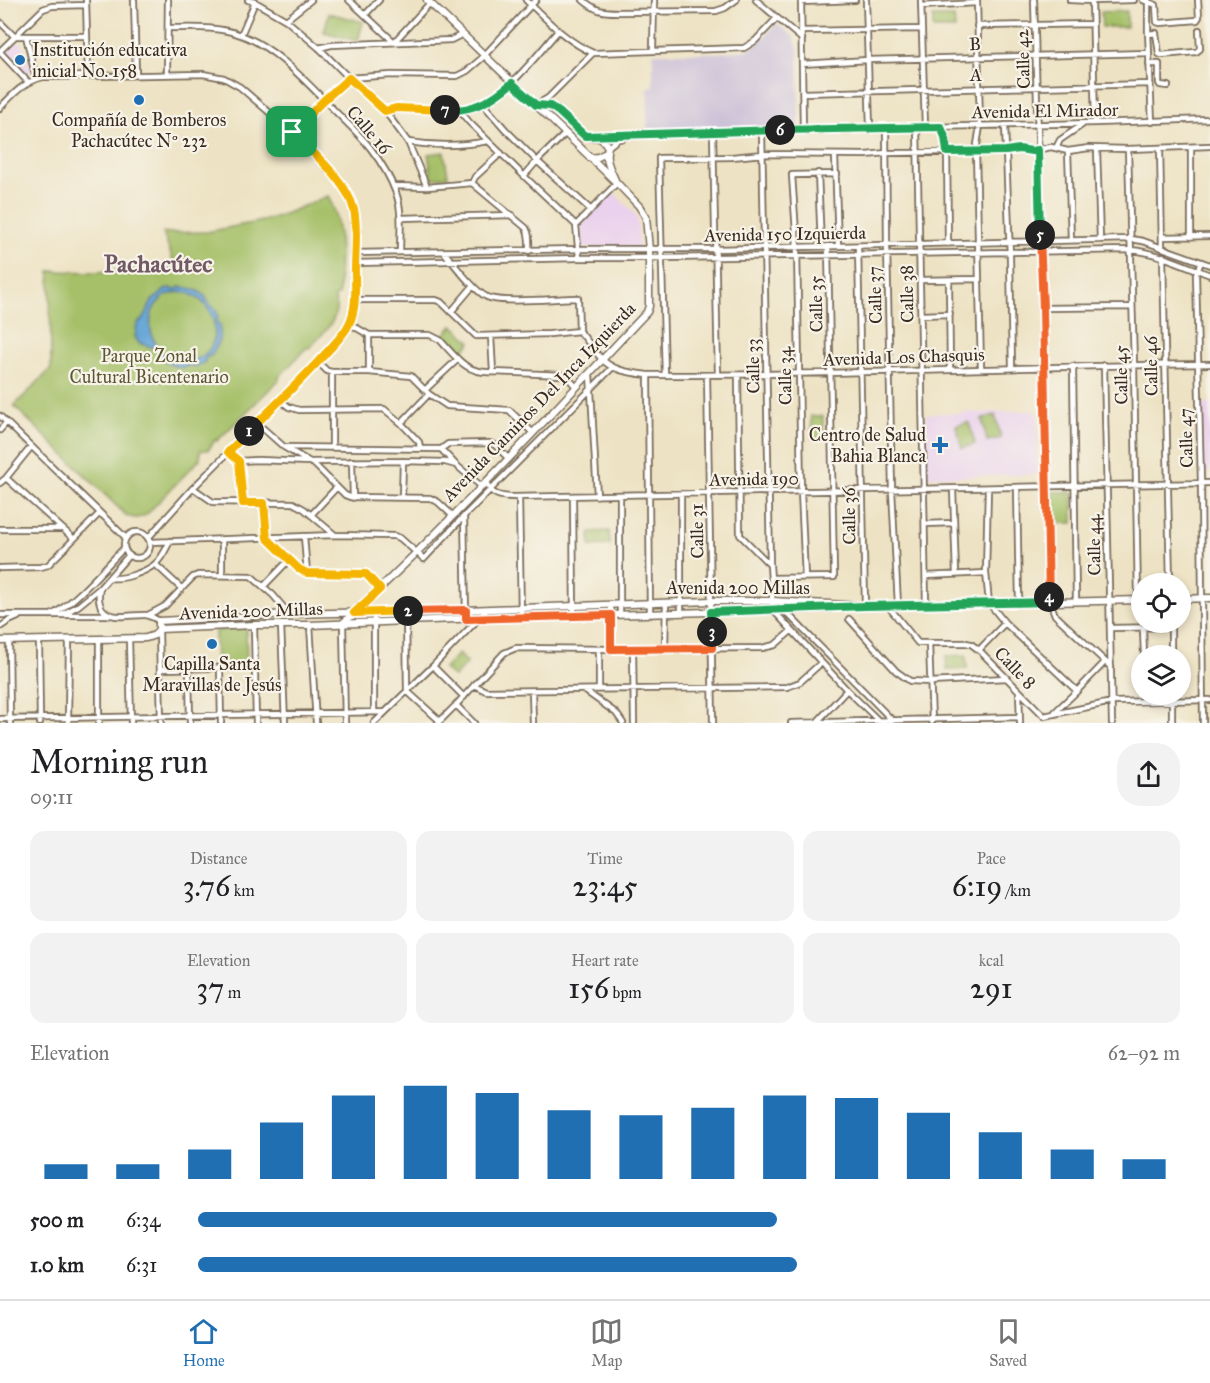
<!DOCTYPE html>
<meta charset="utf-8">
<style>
body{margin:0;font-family:"IM FELL Great Primer",serif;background:#f2f2f2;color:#202124;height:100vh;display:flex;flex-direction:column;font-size:22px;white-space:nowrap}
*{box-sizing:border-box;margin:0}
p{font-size:20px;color:#757577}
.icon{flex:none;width:33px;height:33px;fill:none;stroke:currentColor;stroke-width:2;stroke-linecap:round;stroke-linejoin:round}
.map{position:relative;height:723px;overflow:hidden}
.details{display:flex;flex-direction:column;background:#fff;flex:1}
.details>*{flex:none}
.fabs{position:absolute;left:1131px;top:573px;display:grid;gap:12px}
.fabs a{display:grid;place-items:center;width:60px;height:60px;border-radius:50%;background:#fff;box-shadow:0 3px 9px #0003;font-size:30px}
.pin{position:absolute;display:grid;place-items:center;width:51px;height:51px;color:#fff;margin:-26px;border-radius:12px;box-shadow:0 3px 9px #0006}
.km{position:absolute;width:30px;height:30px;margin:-15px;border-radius:50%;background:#222;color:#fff;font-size:16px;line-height:30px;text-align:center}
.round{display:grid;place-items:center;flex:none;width:63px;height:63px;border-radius:24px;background:#f2f2f2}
.overview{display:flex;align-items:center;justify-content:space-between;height:102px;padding:0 30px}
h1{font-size:33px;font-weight:600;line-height:45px}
.stats{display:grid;grid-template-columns:repeat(3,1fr);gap:9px;height:102px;padding:6px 30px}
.stats div{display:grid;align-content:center;border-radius:15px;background:#f2f2f2;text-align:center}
.stats b{font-size:30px;font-weight:600}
.stats small{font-size:16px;font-weight:400}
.stats p{font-size:16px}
.chart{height:168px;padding:12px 30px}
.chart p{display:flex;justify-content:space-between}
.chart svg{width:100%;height:108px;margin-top:6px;stroke:#1f6fb2;stroke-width:6}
ul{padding:0 30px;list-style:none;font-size:20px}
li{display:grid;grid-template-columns:96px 72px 1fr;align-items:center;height:45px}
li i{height:15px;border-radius:8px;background:#1f6fb2}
.tab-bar{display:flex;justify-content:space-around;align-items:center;height:84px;border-top:2px solid #e0e0e0;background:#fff;font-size:16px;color:#757577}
.tab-bar a{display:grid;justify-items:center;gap:3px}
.tab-bar .on{color:#1f6fb2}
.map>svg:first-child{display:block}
</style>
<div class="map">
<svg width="1210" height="723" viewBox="0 0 1210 723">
<rect width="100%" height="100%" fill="#f7f3e8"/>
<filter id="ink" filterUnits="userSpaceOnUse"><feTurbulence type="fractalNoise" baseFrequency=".0167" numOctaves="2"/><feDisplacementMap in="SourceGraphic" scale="12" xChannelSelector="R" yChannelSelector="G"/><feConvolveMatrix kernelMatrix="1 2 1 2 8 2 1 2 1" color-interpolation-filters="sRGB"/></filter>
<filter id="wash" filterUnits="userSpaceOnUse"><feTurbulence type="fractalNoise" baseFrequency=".008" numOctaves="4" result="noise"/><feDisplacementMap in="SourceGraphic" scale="24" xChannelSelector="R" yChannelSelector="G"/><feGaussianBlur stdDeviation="1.35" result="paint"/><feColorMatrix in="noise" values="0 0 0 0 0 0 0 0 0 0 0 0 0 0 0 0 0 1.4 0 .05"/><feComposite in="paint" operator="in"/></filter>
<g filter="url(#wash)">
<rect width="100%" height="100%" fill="#ede2c3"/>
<path fill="#ead1ed" d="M21 42 32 71 25 74 5 52 14 43Z
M612 191 637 216 639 247 581 248V222Z
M1210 404V472L1203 473 1202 404Z
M1033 411 1037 414 1038 470 1037 474 954 477V476H926V414Z"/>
<path fill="#cabfd7" d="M776 23 793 36 798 48 799 127 647 129 648 87 653 86V53H715L748 50 766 35Z"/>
<path fill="#a5c067" stroke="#707542" stroke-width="1.5" d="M1127 11V27H1102L1101 12Z
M329 13 363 22 358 41 324 32Z
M933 17H954L955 29H933Z
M444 152 448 176 432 179 428 154Z
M328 196C344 222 339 265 339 295L335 297C335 301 336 304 336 307 337 323 319 337 309 348H306L279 377V380L217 441 215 440 208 450H202L200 451V459L147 514C140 519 135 519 127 516L14 406 51 369 50 271 95 272 174 268 175 266 163 233 207 232 262 221 282 215Z
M453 325 471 342 461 353 443 336Z
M995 415 1001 438 987 441 982 419Z
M811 416H823L824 438H812Z
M969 422 975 444 962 448 956 426Z
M1050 492H1073V523H1051Z
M609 531 610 545 590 546V532Z
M246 628 247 664 216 665 215 631Z
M458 654 467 663 454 677 444 669Z
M966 655 967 669 947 670 946 656Z"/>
<path fill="#64a4d7" stroke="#50677a" stroke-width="1.5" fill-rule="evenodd" d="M179 287C190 287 206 291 208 303 214 308 215 307 218 316L217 321 220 326C221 337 218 347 211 356L206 357 205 362 195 367 190 365C178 372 159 360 155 348L139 343 135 337 137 324 144 318 152 301 155 298 159 296C163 291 164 290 170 288L176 290ZM182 292C222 298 228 360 185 361 143 361 136 293 182 292Z"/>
</g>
<g filter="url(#ink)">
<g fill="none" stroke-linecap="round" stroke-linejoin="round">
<defs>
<path id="minor" d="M86 0 88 75
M134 0 136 75
M248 0 255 2 286 20 319 48 349 78 385 111 408 142 427 187
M349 0 394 42 430 3
M526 0C547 20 566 41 593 53L744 48 755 41 777 18
M583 0C596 11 602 12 618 12L716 11 725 8 736 0
M756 0 802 39
M801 0 803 130
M866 0 870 128
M921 0 925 127
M977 0 980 126 976 151 981 369
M1034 0 1043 308 1050 602 1055 615 1111 667
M1070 0 1092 1 1134 0
M1092 0 1095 123
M1143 0 1156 5 1157 22 1160 23 1197 20 1199 17 1198 0
M1148 0V32L1152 122
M801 2 855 0
M921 6 977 3
M365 15 379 0
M286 20 311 0
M0 22 14 36H87
M977 26 1092 24
M168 28C192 28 218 26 241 35 277 48 309 85 336 112 348 124 361 136 371 149 381 162 390 177 396 193 403 212 400 232 400 252
M801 31 922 29
M1148 34 1156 33 1159 54 1161 55 1196 52 1200 49 1199 30
M241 35 255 2
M26 36 36 79
M319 48 331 45 451 40 459 36 461 34
M653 50 654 0
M0 51 43 9 52 6 86 5
M0 52 28 82
M802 64 868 60 1149 53
M1149 64H1159V83L1160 85 1168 86
M167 74 168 0
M803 93 1150 84
M483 104 505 129 537 161 591 210
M536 105 548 98 593 53
M0 108C13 94 24 82 43 77L203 74 224 78 240 87 292 132 336 178 349 196 355 215V300L353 314 350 324 343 335 318 362 193 488 148 538
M385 111C409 105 434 113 459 111 500 107 533 59 558 31
M460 111 469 122 524 176 576 225 579 258
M1005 125 1010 257 1012 368
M917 127 926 605
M941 127 945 137 947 147 948 244
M886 128 887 245 892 490 898 605
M762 131 770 565 773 610 847 690 881 723
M292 132 324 100 349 78 391 75 457 76 467 71 481 59 536 0
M713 132 718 375
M598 137 683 133 1095 123 1210 119
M408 142C434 146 463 146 488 141
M608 147 618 139 623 138
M1191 147V237
M1056 148 1060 140 1082 125
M1160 148 1162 248
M1097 149 1100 240
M1128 149 1134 365 1138 600
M1068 151 1071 240
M835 155 838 246
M818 173 821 246
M524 176 537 161 565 134
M472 183 475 177 501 153
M393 186 427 187 472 183 526 228C530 235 529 242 529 251
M401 218 512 215
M576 225 617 183
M1162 237 1210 236
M858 246 865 606
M444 252C454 264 475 292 487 297 503 304 558 298 578 298L579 331
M355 253 579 249H715L1131 239 1143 241 1210 265
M1163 256 1170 584
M1201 262 1196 274 1201 483 1203 723
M355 263 579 258H663L1131 250C1159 253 1184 265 1210 275
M920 280 979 279
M949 280 950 370
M355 300H436L441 302 476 336 550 334 579 331C587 339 592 349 600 357 611 371 632 373 648 375 835 376 1023 366 1210 364
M1043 308 1132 307
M451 312 473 286
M921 315 950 314
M350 324 369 335H430L440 340C457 358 466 374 493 372L563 375 571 381 576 387
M491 336 493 372
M318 362 327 371 332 372H369L411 376 429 394 447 406 509 410 532 432
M1104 365 1112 723
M1073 366 1076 601
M332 372V447
M369 372V335
M590 373 597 496
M648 375 650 614
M665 375 659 158 732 157 763 154 866 155 886 153 1006 151 1019 149 1032 151 1051 147 1068 151 1089 148 1128 149 1210 146
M707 375 713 723
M738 375 740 535 770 565
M426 389 458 359
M280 400 289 407 299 410 384 409 401 423 419 442 420 448
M0 416 126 538
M257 423 284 447 315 465 345 495 350 497 430 498 438 502 452 515
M401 423 429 394
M0 430 6 423
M286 447 441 449 456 465 481 486
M441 449 448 444 489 443 495 445 508 458
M228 452 239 461 243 503
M239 461 258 460 310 462 403 461 445 462 456 465
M352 461 353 498
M6 478 74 539
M486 481C490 496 502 497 515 497L1210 483
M0 483 6 478 31 447
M1017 487 1019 603
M193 488 213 502 293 503 304 509 335 535
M988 488 986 573 989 603 1005 623 1077 691 1055 712
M953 489 956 574
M681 494V613
M620 495V615
M573 496 574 616
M402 497 403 461
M519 497 521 617
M264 503 267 538 299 569 307 573 366 574 380 589
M311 515 337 487
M464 517 466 613
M925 524 954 523
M0 529H62
M124 545a13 13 0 1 1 26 0a13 13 0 1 1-26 0Z
M304 536 307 573
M222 540V575
M150 542 335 535 394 536 400 538 424 559 464 516 613 367
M129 555 100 588C98 595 98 600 101 607 110 622 131 614 146 615 150 616 155 618 159 621
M155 564 181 588
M0 568 41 567 48 565 100 513
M926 576 986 573
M805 577 801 492 797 247 792 175 837 174
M109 578C123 580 143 573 154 565 162 559 166 549 170 541
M771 578 834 577 828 246
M264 586 289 560
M611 605V649
M888 606 918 643H966L971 644 979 650 1044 716 1112 702 1210 700
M784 610 893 721
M406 611 407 691 440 721
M374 612V712
M63 614 78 606 100 588
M0 615H109
M51 615C72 606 107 565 124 548
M148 615 165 606 193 577 198 575 251 576 273 595 289 614
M849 619 896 671 910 681 931 682 1006 678
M1171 622V656
M343 624 345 723
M254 625 256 723
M281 625 285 723
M310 625 316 723
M0 627 9 621 18 617
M1110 628 1171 627
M1143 628 1144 656
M159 630 161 723
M129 638 131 723
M99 639V723
M39 640 40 723
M9 641 10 723
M929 644 932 722
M599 649V689
M633 649 634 723
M665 649 666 603
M979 650 1005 623
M433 666 464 697
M189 668 190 723
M220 668 221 723
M161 669 255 667
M474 685 486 691 787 687 800 682 821 663
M584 690 616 713 623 723
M532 691 533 723
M1019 691 1020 723
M1077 691 1105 662
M1172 694V723
M456 705 474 723
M0 719 385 712
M817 722 847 690
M68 723 69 640
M374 723 433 666 488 609
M438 723 456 705 504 653 516 648 611 649 762 648 775 645 791 631
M791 723 1019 717"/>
<path id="major" d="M537 105 550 106 554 108C565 116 573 127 583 135 594 141 598 131 608 147 604 158 610 169 615 180
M590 158 598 157 606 153
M1180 599 1210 598
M343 623C449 525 548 417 647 312L649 306V250L646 217 639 206 617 183 427 0
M159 629V621L289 614 466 610 711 601H773L865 606 1142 600
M0 641 146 638 155 635 159 629 254 625H310L480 618 611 615 830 608"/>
</defs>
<use href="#minor" stroke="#796a58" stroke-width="8"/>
<use href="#major" stroke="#796a58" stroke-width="9"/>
<use href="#minor" stroke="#fff" stroke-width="4.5"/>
<use href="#major" stroke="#fff" stroke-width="6"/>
</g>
</g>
<g fill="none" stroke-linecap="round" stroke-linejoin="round" filter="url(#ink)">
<defs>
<path id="split-1" d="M249 431C275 405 302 380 326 353 334 344 344 335 349 324 357 308 355 288 355 270 355 253 358 227 354 210 347 181 313 153 292 132"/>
<path id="split-2" d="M249 431 228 452 239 461 243 503H264L267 538 299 569 307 573 366 574 380 589 354 613 408 611"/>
<path id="split-3" d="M408 611 466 610V619L611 615V649L712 648V632"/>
<path id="split-4" d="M712 632 711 612 865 606 1050 602 1049 597"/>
<path id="split-5" d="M1040 235 1043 308 1049 597"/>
<path id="split-6" d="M780 130 941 127 945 137 947 152 1006 151 1019 149 1032 151 1038 150 1040 235"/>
<path id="split-7" d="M445 110C473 112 492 100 512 83L536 105 550 106 559 112 585 136 780 130"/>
<path id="split-8" d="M292 132 324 100 349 78 385 111 396 108 445 110"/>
</defs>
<use href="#split-1" stroke="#fff" stroke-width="12"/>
<use href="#split-2" stroke="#fff" stroke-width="12"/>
<use href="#split-3" stroke="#fff" stroke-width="12"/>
<use href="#split-4" stroke="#fff" stroke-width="12"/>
<use href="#split-5" stroke="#fff" stroke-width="12"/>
<use href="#split-6" stroke="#fff" stroke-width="12"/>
<use href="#split-7" stroke="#fff" stroke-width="12"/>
<use href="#split-8" stroke="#fff" stroke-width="12"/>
<use href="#split-1" stroke="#f5b400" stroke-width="8"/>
<use href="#split-2" stroke="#f5b400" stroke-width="8"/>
<use href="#split-3" stroke="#f0652b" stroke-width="8"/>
<use href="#split-4" stroke="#22a559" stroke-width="8"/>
<use href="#split-5" stroke="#f0652b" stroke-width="8"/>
<use href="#split-6" stroke="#22a559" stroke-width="8"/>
<use href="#split-7" stroke="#22a559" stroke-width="8"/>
<use href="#split-8" stroke="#f5b400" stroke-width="8"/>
</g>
<g fill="#1f6fb2" stroke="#f7f3e8" stroke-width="2">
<circle cx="20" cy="60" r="6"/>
<circle cx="139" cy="100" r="6"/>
<path d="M937 436h6v6h6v6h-6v6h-6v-6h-6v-6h6z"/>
<circle cx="212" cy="644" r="6"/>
</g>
<g text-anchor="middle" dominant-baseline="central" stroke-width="4.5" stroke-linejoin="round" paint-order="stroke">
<g font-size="18" fill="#3b2a1e" stroke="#f7f3e8">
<text transform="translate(975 44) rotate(-2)">B</text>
<text transform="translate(1023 59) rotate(-92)">Calle 42</text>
<text transform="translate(976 75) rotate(-1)">A</text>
<text transform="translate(1045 111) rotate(-1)">Avenida El Mirador</text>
<text transform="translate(369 130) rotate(49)">Calle 16</text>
<text transform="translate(785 234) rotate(-1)">Avenida 150 Izquierda</text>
<text transform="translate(907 294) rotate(-91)">Calle 38</text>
<text transform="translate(875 295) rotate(-92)">Calle 37</text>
<text transform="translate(816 304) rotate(-91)">Calle 35</text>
<text transform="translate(904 357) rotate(-2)">Avenida Los Chasquis</text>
<text transform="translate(753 366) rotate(-91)">Calle 33</text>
<text transform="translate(1151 366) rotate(-91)">Calle 46</text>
<text transform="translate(1121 375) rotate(-91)">Calle 45</text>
<text transform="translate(785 376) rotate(-91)">Calle 34</text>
<text transform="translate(539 402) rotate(-46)">Avenida Caminos Del Inca Izquierda</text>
<text transform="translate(1186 438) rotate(-92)">Calle 47</text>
<text transform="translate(754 479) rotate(-1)">Avenida 190</text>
<text transform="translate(849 516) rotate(-91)">Calle 36</text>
<text transform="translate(697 531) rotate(-91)">Calle 31</text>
<text transform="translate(1094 545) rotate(-91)">Calle 44</text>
<text x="738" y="588">Avenida 200 Millas</text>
<text transform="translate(251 611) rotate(-2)">Avenida 200 Millas</text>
<text transform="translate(1015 668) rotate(46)">Calle 8</text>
</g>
<g font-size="18" fill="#3b2a1e" stroke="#f7f3e8">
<text x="32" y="50" text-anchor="start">Institución educativa<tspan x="32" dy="21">inicial No. 158</tspan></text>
<text x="139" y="120">Compañía de Bomberos<tspan x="139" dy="21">Pachacútec Nº 232</tspan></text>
<text x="926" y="435" text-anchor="end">Centro de Salud<tspan x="926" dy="21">Bahia Blanca</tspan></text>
<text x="212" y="664">Capilla Santa<tspan x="212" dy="21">Maravillas de Jesús</tspan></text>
</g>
<g font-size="18" fill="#5b5734" stroke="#f7f3e8">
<text x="149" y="356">Parque Zonal<tspan x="149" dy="21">Cultural Bicentenario</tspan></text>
</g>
<g font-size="24" font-weight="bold" fill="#715965" stroke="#f7f3e8">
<text x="158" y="264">Pachacútec</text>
</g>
</g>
</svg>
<div class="fabs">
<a><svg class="icon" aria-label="locate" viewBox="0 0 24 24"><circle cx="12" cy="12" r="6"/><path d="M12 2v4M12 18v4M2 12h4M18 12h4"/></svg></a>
<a><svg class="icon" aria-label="layers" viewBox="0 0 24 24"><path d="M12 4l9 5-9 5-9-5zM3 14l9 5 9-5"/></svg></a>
</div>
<div class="pin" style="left:292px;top:132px;background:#1e9e55"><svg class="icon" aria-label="arrive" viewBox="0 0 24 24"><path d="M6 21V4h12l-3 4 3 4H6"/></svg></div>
<b class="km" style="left:249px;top:431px">1</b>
<b class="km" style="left:408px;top:611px">2</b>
<b class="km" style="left:712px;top:632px">3</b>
<b class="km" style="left:1049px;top:597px">4</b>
<b class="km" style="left:1040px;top:235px">5</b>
<b class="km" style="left:780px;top:130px">6</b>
<b class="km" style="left:445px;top:110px">7</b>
</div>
<section class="details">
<div class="overview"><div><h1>Morning run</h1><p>09:11</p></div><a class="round"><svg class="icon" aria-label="share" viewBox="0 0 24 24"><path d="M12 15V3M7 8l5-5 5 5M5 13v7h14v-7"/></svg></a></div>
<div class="stats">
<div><p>Distance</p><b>3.76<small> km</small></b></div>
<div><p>Time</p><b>23:45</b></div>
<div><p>Pace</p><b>6:19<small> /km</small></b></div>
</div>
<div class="stats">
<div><p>Elevation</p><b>37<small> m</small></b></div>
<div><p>Heart rate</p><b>156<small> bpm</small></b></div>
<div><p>kcal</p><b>291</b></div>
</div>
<div class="chart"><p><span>Elevation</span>62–92 m</p>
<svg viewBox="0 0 160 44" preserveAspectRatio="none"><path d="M5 44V38M15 44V38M25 44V32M35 44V21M45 44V10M55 44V6M65 44V9M75 44V16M85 44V18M95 44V15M105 44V10M115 44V11M125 44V17M135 44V25M145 44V32M155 44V36"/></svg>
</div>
<ul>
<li><b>500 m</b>6:34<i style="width:59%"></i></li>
<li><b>1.0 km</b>6:31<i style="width:61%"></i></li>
</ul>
</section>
<nav class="tab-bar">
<a class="on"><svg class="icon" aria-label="home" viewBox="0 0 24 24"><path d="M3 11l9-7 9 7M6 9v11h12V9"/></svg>Home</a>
<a><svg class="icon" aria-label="map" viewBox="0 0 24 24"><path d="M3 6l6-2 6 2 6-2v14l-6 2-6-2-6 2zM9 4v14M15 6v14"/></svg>Map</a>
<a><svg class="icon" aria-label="saved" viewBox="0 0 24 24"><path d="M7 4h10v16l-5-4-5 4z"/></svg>Saved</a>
</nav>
